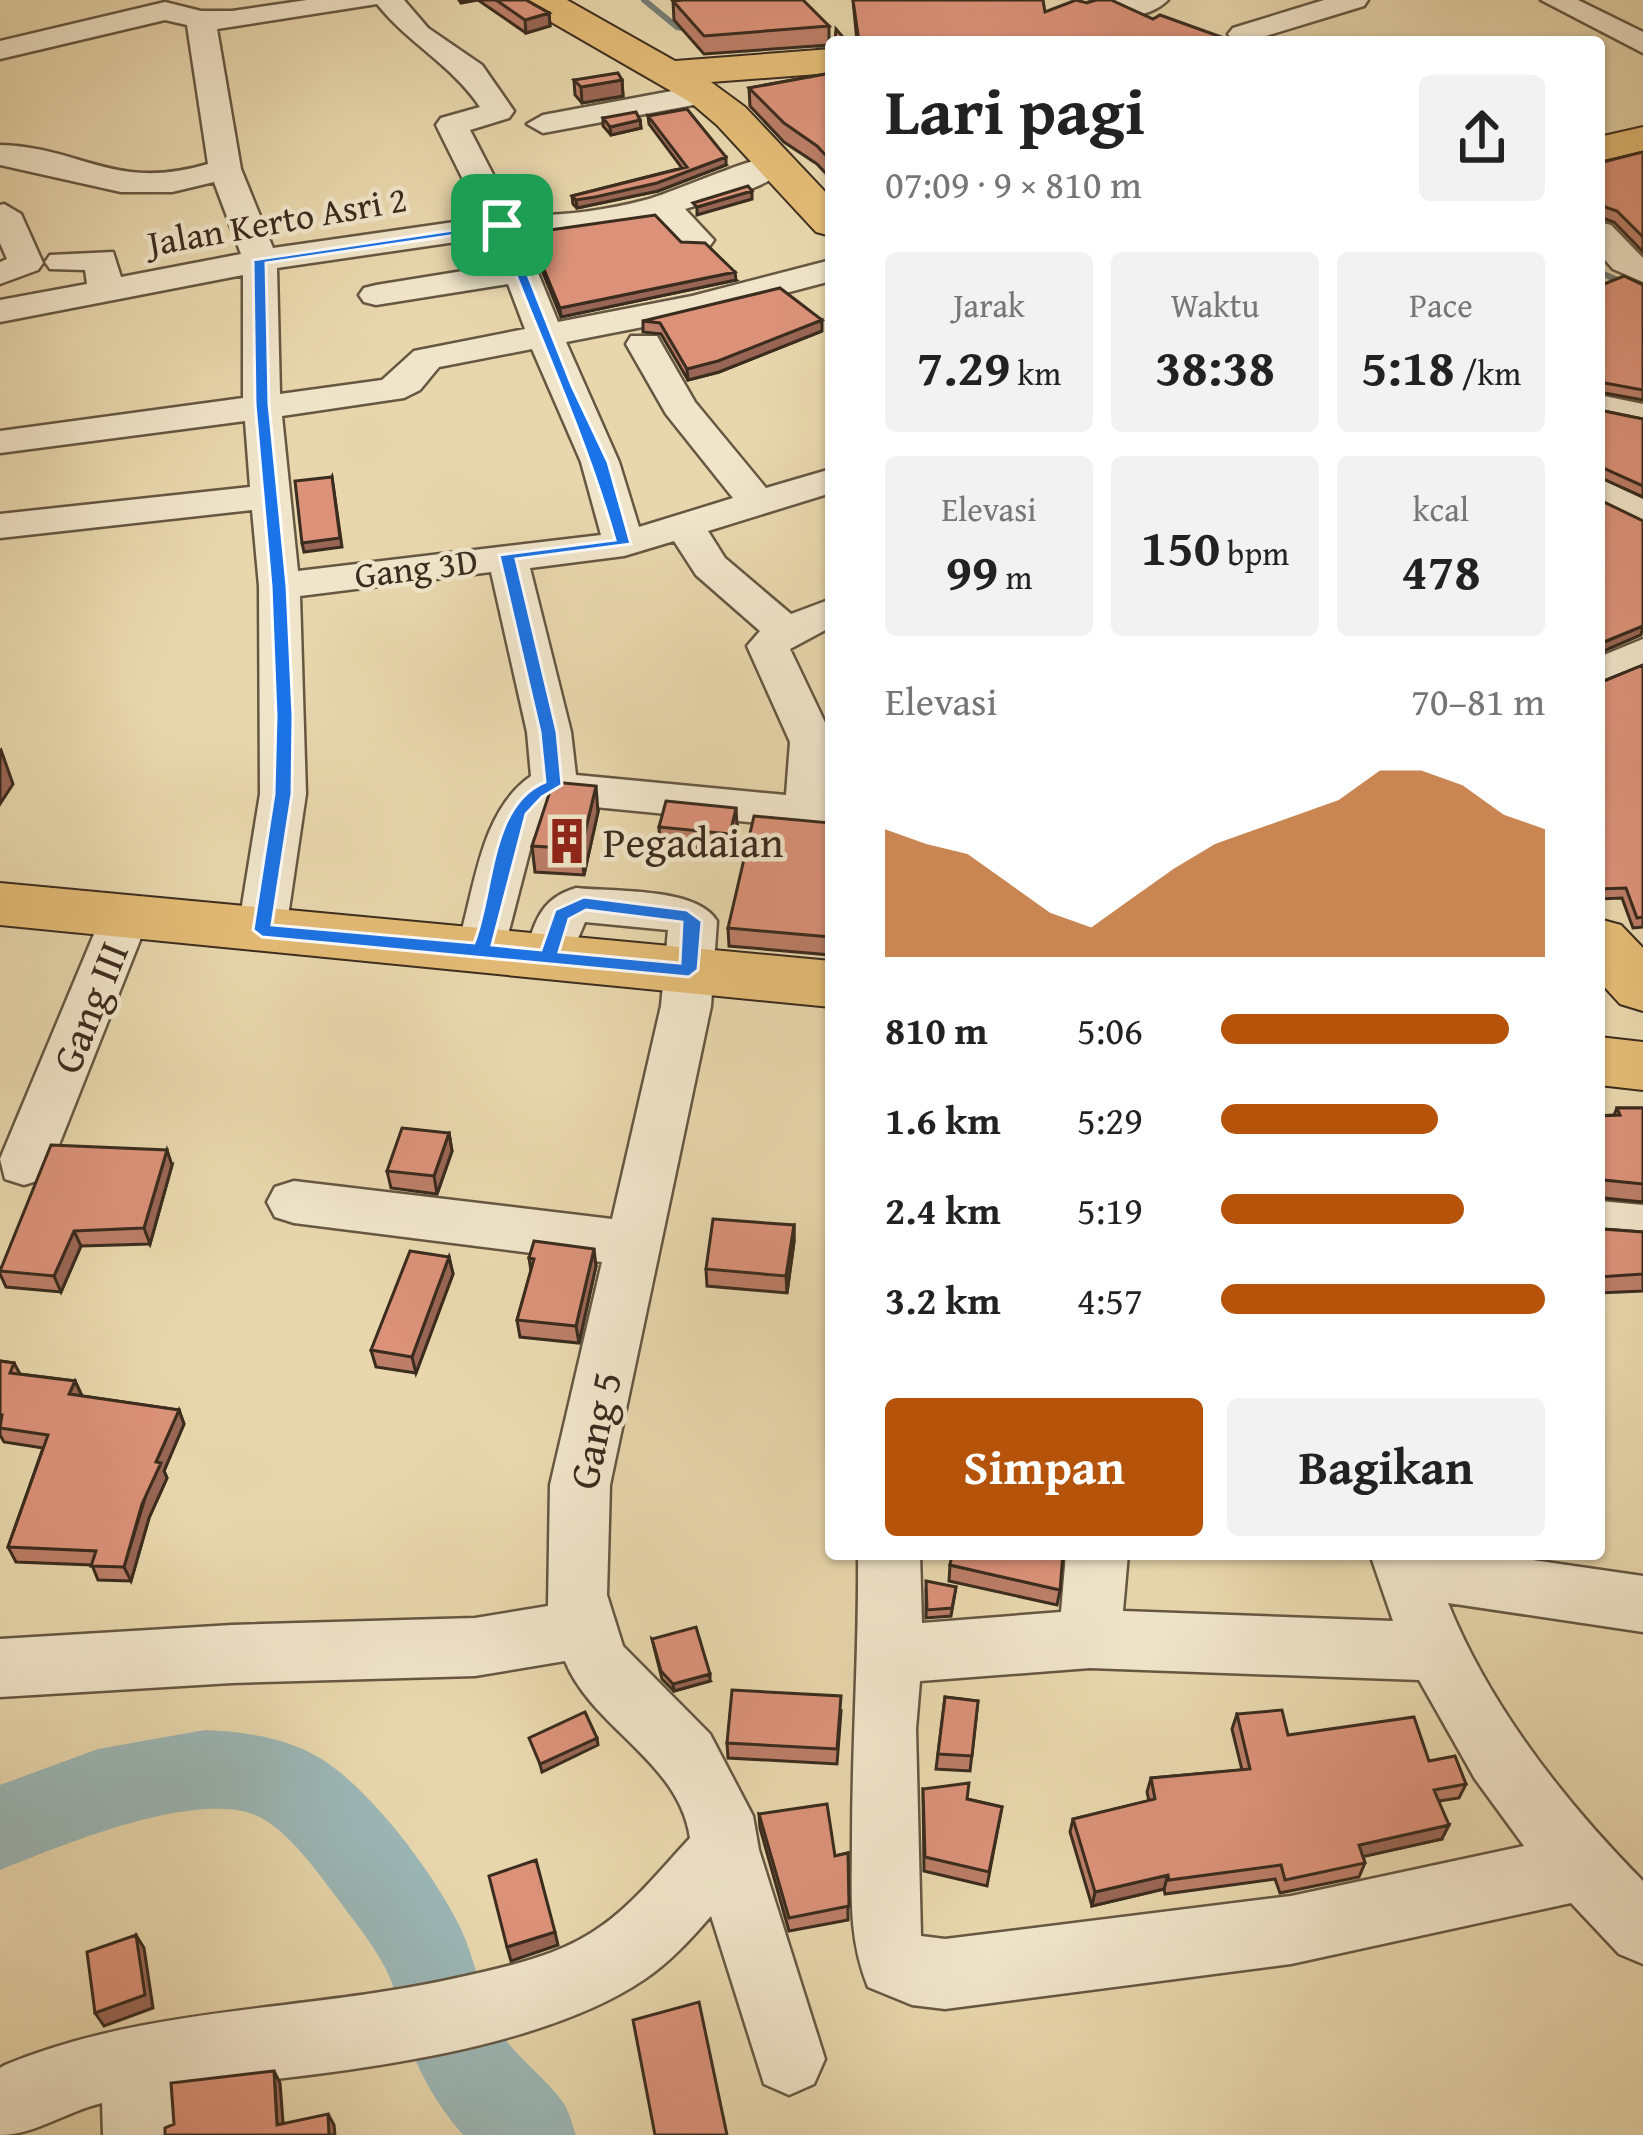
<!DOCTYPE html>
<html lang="id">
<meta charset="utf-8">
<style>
body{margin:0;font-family:"Gentium Book Plus",serif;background:#f2f2f2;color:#222;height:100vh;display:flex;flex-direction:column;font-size:45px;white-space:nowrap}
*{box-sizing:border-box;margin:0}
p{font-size:39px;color:#767676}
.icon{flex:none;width:66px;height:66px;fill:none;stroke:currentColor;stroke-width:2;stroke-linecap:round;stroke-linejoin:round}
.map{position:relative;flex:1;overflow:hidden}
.sheet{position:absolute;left:825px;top:36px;width:780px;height:1524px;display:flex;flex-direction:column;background:#fff;border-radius:12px;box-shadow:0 3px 9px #0004}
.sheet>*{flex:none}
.pin{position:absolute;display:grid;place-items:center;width:102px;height:102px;color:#fff;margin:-51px;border-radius:24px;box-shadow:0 6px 18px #0006}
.round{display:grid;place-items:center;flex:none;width:126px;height:126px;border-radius:12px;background:#f2f2f2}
.head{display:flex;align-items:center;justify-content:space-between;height:204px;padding:0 60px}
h1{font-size:66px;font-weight:700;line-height:90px}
.metrics{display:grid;grid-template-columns:repeat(3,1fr);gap:18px;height:204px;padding:12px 60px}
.metrics div{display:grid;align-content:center;border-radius:12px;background:#f2f2f2;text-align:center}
.metrics b{font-size:51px;font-weight:700}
.metrics small{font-size:33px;font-weight:400}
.metrics p{font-size:33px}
.chart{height:336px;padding:24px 60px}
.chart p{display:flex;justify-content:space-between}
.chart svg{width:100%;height:216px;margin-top:12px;fill:#b45309;opacity:.7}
.cta{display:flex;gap:24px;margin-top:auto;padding:24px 60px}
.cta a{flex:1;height:138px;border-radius:12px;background:#b45309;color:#fff;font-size:48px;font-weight:700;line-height:138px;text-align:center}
.cta a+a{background:#f2f2f2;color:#222}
ul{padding:0 60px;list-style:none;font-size:39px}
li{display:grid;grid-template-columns:192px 144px 1fr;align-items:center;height:90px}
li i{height:30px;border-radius:15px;background:#b45309}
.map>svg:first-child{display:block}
</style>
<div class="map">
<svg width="1643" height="2135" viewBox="0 0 1643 2135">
<rect width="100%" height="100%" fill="#e8d7ad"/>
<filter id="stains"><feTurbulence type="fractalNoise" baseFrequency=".00167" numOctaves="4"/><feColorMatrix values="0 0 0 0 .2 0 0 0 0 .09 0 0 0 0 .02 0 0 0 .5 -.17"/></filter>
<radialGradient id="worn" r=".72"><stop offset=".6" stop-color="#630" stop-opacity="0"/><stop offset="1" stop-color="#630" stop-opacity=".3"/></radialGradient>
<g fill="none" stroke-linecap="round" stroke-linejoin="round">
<path stroke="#757f79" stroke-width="6" d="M644 0 677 27 692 30
M818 47 831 48
M1599 272 1643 291"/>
<path fill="#9cb7b6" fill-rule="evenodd" d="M205 1730C245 1732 285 1737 320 1758 372 1790 435 1875 461 1929 475 1959 480 1995 495 2024 512 2055 542 2074 562 2101 569 2110 572 2124 576 2135H463C436 2104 417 2070 405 2032 399 2014 397 1995 390 1978 377 1948 353 1920 334 1894 315 1869 292 1837 265 1820 207 1783 58 1847 0 1870V1785L98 1749Z"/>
<defs>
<path id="minor" d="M307 0H404L428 28 482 65 514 111 509 118 470 130 514 215C557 217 603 211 645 200 676 192 765 150 787 155L792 162C770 190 718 198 685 209L714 240 709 247H685L657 218 548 237 523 236 558 322 692 296 831 260V281L694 317 566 342 619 462 639 527 733 498 666 414 626 344 631 336H657L695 402 766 488 831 469V493L708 531 725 558 791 614 831 599V627L790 649 831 735V830L554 803 533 838 504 950 497 962 480 967 463 962 456 950C475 893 478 813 531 776L527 732 491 572 300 596 306 794 286 930 279 942 262 947 245 942 238 930 260 794 259 586 252 510 0 538V514L250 487 245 421 0 453V431L243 398V275L0 322V300L87 284 85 270 50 269 45 262 50 255 113 252 121 277 241 254 214 182 172 192H121L0 165V145C82 147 114 192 208 164L187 25 165 20 0 59V41L165 2 201 11H232ZM377 4C408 43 452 65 480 107L441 118 436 125 482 218 273 248 241 169 217 29ZM490 237 500 265 376 285 364 288 359 295 364 302 376 305 508 284 525 329 414 351 382 380 280 394 277 268ZM532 349 581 462 601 535 298 571 282 416 404 398 420 390 439 367ZM674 541 696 575 760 631 747 646 790 742 786 795 576 775 571 732 530 568 624 556Z
M1090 0H1168C1146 21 1111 21 1090 0Z
M1324 0H1368L1364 6 1246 42 1233 40 1228 34 1233 28Z
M1541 0H1578L1643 32V53Z
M704 85 715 87 719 94 715 101 543 133 527 124 543 115Z
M4 204 21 214 43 263 38 270 0 284V262L7 259 0 243V205Z
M1599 222 1611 225 1643 258V282L1613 269 1599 253Z
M1599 395 1643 404V426L1599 417Z
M1599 478 1643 499V527L1599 506Z
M1643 639V669L1599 687V657Z
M576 888C613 892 697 887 717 921L711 1006 610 1485 607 1595 623 1646 710 1734 753 1816 759 1850 825 2059 814 2084 789 2095 764 2084 711 1916C691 1939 670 1962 645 1979 528 2058 312 2075 174 2090L177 2135H103L102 2103C67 2111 35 2135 0 2135V2068L5 2065C150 2005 309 2012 461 1977 505 1967 553 1957 591 1933 630 1909 659 1871 690 1838 679 1761 592 1728 565 1661L475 1676 232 1683 0 1697V1639L232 1625 475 1618 548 1606 550 1485 602 1262 294 1223 275 1217 267 1202 275 1187 294 1181 612 1219 661 1006 668 930 585 922 565 969 548 974 531 969 524 957C535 923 539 899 576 888Z
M126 898 143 903 150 915 51 1165 43 1179 24 1185 5 1179 0 1159 102 915 109 903Z
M1599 1201 1643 1205V1247L1599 1243Z
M858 1554H920L922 1623 1061 1612 1066 1554H1128L1123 1611 1393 1621 1370 1554H1492L1643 1576V1632L1448 1603C1489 1705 1564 1801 1643 1881V1964L1619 1954 1571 1903 1291 1964 945 2009 912 2005 868 1987C848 1937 852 1895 852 1841 852 1745 859 1650 858 1554ZM1090 1668 1419 1680 1475 1779 1524 1846 1291 1896 945 1939 921 1936 916 1729 920 1681Z"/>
<path id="major" d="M521 0H567L675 61 831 49V73L711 82 745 107 831 198V236L816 232 717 125 690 102 527 8Z
M1643 127V151L1599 161V137Z
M0 883 831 961V1007L0 925Z
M1599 919 1621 925 1643 948V1011L1620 1004 1599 981Z
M1599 1037 1643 1042V1090L1599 1085Z"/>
</defs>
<use href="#minor" stroke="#665742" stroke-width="5"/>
<use href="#major" stroke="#3a2c1e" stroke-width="4"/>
<use href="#minor" fill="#f0e5ca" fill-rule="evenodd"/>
<use href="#major" fill="#e4bc76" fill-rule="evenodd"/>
</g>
<path fill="#bc7e68" stroke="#3a2c1e" stroke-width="3" d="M459 0H526L549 13 550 26 526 33 478 0 461 3Z
M853 0 1045 12 1087 3 1235 42H857Z
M673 1 829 26V45L704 54 674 20Z
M831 73V179L817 164 784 142 750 106 749 88Z
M574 80H622L623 96 582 103 575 95Z
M648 116 726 165 658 191 577 208 573 204 572 196 682 168 649 124Z
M603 118 640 120 641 128 611 135 603 126Z
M1643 152V252L1614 222 1602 218 1599 214V163Z
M529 233 681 242 736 280 561 317 530 241Z
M1643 285V400L1599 392V286Z
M643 321 822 331 719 372 688 380 661 334 643 332Z
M1599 410 1643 419V497L1599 477Z
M1643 665V927L1633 928 1622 898 1599 899V678L1604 681Z
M598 812 584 875 535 872 532 846Z
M831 823V955L729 946 728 928Z
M737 825 730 851 660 844 659 827Z
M1617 1108H1643V1202L1603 1198V1229L1643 1232V1291L1599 1293V1116L1614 1115Z
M449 1133 452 1151 437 1194 391 1188 387 1171Z
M172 1165 150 1244 81 1246 61 1292 6 1287 0 1274V1268Z
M794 1225V1242L787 1293 707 1286 706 1269Z
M449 1257 453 1274 416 1373 376 1367 371 1350Z
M529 1258 596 1266 579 1343 520 1337 517 1320 531 1271Z
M0 1361 14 1363 20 1374 75 1381 82 1396 179 1410 184 1424 164 1471 167 1478 149 1518 131 1581 98 1580 92 1565 16 1562 8 1547 43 1448 4 1442 0 1435Z
M950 1565 1060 1590 1057 1605 949 1581Z
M956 1587 951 1616 926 1618V1589Z
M652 1639 710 1681 674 1691 662 1679Z
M945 1697 978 1701 970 1771 936 1769Z
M841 1711 837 1764 728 1758 727 1743Z
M1237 1714 1288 1735 1429 1761 1466 1784 1459 1798 1439 1801 1442 1839 1363 1856 1365 1863 1359 1877 1280 1893 1275 1879 1165 1894 1164 1889 1092 1906 1070 1832 1073 1819 1149 1801 1147 1792 1151 1778 1242 1770 1232 1729Z
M923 1789 1002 1807 987 1886 924 1871Z
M759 1814 835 1856 848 1853V1920L789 1931 760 1828Z"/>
<path fill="#965" stroke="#3a2c1e" stroke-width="3" d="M549 13 550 26 526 33 525 20Z
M622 80 623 96 582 103 581 87Z
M640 120 641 128 611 135 610 127Z
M726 157V165L658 191 577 208 576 200Z
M752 191V199L697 215V207Z
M735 272 736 280 561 317 560 308Z
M822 320V331L719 372 688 380 687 369Z
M332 477 342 547 304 552 302 543Z
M1643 626 1641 635 1599 653V644Z
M1 750 13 784 0 804V751Z
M596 786 598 812 584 875 581 849Z
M736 808 737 825 730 851V834Z
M449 1133 452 1151 437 1194 434 1176Z
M167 1150 172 1165 150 1244 144 1228Z
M794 1225V1242L787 1293 786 1276Z
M74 1231 81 1246 61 1292 54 1276Z
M594 1249 596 1266 579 1343 576 1326Z
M449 1257 453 1274 416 1373 412 1357Z
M75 1381 82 1396 69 1394Z
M179 1410 184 1424 164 1471 167 1478 149 1518 131 1581 124 1567 156 1462Z
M710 1674V1681L674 1691 673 1684Z
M597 1738 598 1745 542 1772 540 1764Z
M1449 1825 1442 1839 1353 1859 1359 1845Z
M1168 1875 1164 1889 1092 1906 1095 1892Z
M555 1932 558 1945 511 1961 507 1947Z
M136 1935 144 1948 153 2008 104 2026 95 2013Z
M274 2071 280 2083 284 2135 277 2125Z
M328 2114 334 2125 335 2135H329Z"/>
<path fill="#db9279" stroke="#3a2c1e" stroke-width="3" d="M496 0H526L549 13 525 20Z
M684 0H803L829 26 704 36 673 1Z
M853 0H1043L1045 12 1076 0 1087 3 1096 0H1111L1153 19 1160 15 1235 42H859Z
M836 29 847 42H835Z
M618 73 622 80 581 87 574 80Z
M831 73V161L817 146 784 123 749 88Z
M687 109 726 157 657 183 595 197 576 200 572 196 687 167 648 116Z
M636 112 640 120 610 127 603 118Z
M1643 152V237L1617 211 1605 207 1599 198V163Z
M748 186 752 191 697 207 693 203Z
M655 215 681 242 705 243 735 272 560 308 529 233Z
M1624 276 1643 285V390L1599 382V286Z
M780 288 822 320 718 361 687 369 660 323 643 321Z
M1599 410 1643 419V486L1599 466Z
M332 477 340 538 302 543 295 481Z
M1599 478 1600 500 1643 521V626L1599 644Z
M1643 665V917L1637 918 1626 888 1599 889V678L1604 681Z
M553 782 596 786 581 849 532 846Z
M666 801 736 808 730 834 659 827Z
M754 816 831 823V937L728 928Z
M1617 1108H1643V1184L1603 1180V1229L1643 1232V1274L1599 1277V1116L1620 1115Z
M402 1128 449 1133 434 1176 387 1171Z
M51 1145 167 1150 144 1228 74 1231 54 1276 0 1271Z
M713 1219 794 1225 786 1276 706 1269Z
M534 1241 594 1249 576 1326 517 1320 534 1259 529 1258Z
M410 1251 449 1257 412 1357 371 1350Z
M0 1361 14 1363 10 1373 75 1381 69 1394 179 1410 156 1462 161 1463 142 1504 124 1567 91 1566 96 1551 8 1547 48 1435 0 1428 2 1415H0Z
M952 1554H1063L1060 1590 950 1565Z
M926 1581 956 1587 952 1608 927 1610Z
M696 1627 710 1674 673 1684 661 1671 652 1639Z
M732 1690 841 1696 837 1749 727 1743Z
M945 1697 978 1701 972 1756 938 1754Z
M1282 1710 1288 1735 1414 1717 1429 1761 1455 1756 1466 1784 1434 1790 1449 1825 1359 1845 1365 1863 1285 1880 1281 1865 1169 1880 1168 1875 1095 1892 1073 1819 1155 1799 1151 1778 1250 1769 1237 1714Z
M585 1712 597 1738 540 1764 529 1738Z
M969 1783 967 1799 1002 1807 989 1872 925 1857 923 1789Z
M827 1804 835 1856 848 1853 849 1906 789 1918 759 1814Z
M536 1860 555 1932 507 1947 489 1876Z
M136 1935 145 1995 95 2013 87 1952Z
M699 2002 727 2135H655L633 2020Z
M274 2071 277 2125 328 2114 329 2135H165V2128L174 2124 171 2083Z"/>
<path fill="#1a73e8" stroke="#fff" stroke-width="3" fill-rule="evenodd" d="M507 222 572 386 608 462 631 544 516 559 557 732 562 785 542 797 526 814 492 945 541 950 555 910 584 897 687 910 702 921 698 970 689 977 262 937 253 930 274 794 276 716 271 586 255 404 253 260ZM498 229C537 333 585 434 615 540L499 555 540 732 545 782C489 805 494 893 474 943L272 925 292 794 293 716 287 586 269 404 266 263ZM586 910 682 922 680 963 559 952 569 919Z"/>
<defs>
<symbol id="building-bare" viewBox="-9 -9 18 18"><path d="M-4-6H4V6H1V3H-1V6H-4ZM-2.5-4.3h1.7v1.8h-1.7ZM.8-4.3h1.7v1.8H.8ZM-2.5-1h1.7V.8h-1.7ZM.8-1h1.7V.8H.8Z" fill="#8f2418" stroke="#f0e5ca" stroke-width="2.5" paint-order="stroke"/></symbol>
</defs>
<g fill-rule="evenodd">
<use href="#building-bare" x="534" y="808" width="66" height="66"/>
</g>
<g text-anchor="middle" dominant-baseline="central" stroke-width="9" stroke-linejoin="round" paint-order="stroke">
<g font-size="36" fill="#3a2c1e" stroke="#f0e5ca">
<text transform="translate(277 220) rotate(-10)">Jalan Kerto Asri 2</text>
<text transform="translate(416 567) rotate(-7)">Gang 3D</text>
</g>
<g font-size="42" fill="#3a2c1e" stroke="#f0e5ca" text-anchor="start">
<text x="603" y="841">Pegadaian</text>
</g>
<g font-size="42" fill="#3a2c1e" stroke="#f0e5ca">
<text transform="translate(89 1007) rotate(-68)">Gang III</text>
<text transform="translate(594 1430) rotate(-78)">Gang 5</text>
</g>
</g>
<rect width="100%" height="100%" filter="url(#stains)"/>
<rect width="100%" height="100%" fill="url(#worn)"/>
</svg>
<div class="pin" style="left:502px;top:225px;background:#1e9e55"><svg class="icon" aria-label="arrive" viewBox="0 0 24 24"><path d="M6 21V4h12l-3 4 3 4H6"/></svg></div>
<section class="sheet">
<div class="head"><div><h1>Lari pagi</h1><p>07:09 · 9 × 810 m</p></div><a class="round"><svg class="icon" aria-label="share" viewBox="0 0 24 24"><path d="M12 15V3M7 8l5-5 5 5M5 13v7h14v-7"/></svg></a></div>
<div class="metrics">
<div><p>Jarak</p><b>7.29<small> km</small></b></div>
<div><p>Waktu</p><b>38:38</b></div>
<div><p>Pace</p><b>5:18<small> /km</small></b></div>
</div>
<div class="metrics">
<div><p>Elevasi</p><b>99<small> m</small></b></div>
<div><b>150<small> bpm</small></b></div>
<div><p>kcal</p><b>478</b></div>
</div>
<div class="chart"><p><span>Elevasi</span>70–81 m</p>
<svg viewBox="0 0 160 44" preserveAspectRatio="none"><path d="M0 44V18L10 21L20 23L30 29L40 35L50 38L60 32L70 26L80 21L90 18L100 15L110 12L120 6L130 6L140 9L150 15L160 18V44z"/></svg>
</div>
<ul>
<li><b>810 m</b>5:06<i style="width:89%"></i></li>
<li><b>1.6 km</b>5:29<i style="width:67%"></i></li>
<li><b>2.4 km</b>5:19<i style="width:75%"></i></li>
<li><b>3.2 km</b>4:57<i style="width:100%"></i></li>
</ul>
<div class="cta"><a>Simpan</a><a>Bagikan</a></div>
</section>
</div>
